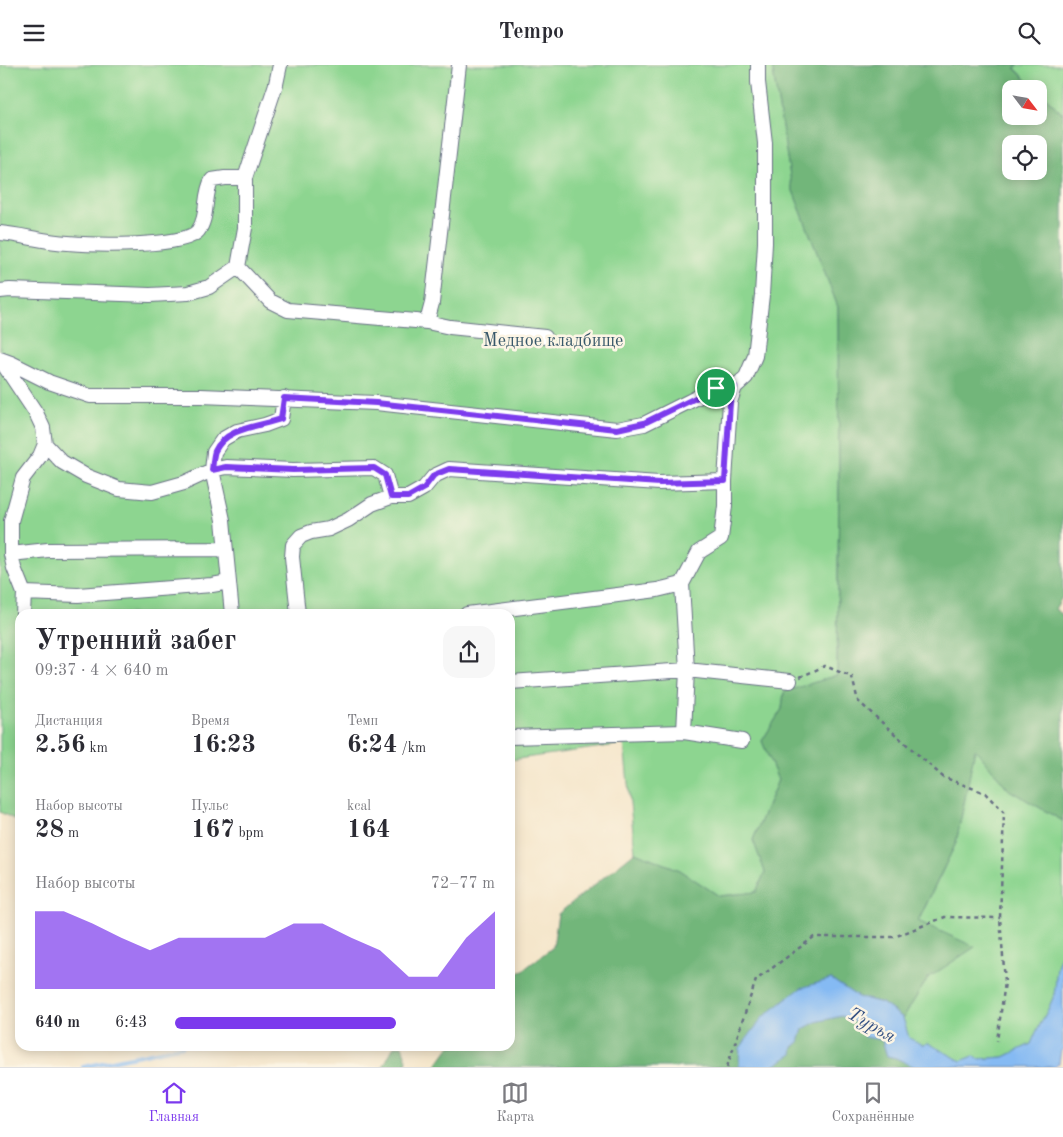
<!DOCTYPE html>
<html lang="ru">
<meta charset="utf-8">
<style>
body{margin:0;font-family:"Old Standard TT",serif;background:#f7f7f7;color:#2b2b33;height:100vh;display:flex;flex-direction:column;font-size:19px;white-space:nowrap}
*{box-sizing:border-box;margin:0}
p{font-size:16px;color:#7c7c81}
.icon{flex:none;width:28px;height:28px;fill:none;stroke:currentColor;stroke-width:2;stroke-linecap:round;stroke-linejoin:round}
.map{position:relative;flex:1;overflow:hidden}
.details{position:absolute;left:15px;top:544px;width:500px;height:442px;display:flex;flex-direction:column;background:#fff;border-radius:15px;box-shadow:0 2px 12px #0003}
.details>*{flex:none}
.needle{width:32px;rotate:121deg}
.tools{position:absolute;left:1002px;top:15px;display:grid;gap:10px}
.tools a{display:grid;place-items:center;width:45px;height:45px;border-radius:10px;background:#fff;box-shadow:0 2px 12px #0003;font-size:25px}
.pin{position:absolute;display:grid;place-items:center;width:42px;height:42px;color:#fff;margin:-21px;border:2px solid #fff;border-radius:50%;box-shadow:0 1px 5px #0007}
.round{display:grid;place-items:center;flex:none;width:52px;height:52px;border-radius:15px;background:#f7f7f7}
.headline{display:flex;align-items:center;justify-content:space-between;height:85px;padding:0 20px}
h1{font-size:28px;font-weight:700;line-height:38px}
.stats{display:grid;grid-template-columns:repeat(3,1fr);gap:8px;height:85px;padding:5px 20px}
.stats div{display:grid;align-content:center}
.stats b{font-size:25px;font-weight:700}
.stats small{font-size:14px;font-weight:400}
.stats p{font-size:14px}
.chart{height:140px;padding:10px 20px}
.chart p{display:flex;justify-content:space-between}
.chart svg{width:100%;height:90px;margin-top:5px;fill:#7c3aed;opacity:.7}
ul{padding:0 20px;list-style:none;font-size:16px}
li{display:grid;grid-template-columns:80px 60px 1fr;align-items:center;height:38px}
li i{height:12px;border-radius:6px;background:#7c3aed}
header{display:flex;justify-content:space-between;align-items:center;height:65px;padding:0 20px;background:#fff;font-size:22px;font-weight:700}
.menu{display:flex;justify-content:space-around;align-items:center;height:70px;border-top:1px solid #e1e1e2;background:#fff;font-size:14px;color:#7c7c81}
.menu a{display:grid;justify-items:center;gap:2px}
.menu .active{color:#7c3aed}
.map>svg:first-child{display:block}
</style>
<header><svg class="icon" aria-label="menu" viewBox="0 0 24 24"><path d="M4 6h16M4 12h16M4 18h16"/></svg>Tempo<svg class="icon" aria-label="search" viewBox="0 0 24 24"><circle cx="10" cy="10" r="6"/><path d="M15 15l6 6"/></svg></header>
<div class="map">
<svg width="1063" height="1002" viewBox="0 0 1063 1002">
<rect width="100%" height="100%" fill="#fcf5e5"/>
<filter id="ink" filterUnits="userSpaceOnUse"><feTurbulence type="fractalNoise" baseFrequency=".02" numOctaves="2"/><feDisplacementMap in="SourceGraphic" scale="10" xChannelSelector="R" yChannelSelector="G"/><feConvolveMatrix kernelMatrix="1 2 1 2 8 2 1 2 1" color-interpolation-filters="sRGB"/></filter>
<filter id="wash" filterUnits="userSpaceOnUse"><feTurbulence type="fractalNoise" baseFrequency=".0096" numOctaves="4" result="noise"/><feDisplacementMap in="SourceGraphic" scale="20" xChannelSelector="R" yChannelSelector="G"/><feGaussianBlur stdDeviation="1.12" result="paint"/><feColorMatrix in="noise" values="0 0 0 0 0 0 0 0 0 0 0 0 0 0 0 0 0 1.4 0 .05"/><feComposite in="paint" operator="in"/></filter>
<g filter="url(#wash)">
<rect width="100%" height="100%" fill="#f5e6cb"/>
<path fill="#8dd590" stroke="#548277" d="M0 0H772L792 123 838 242 839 417 837 592V610L784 628 782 644 762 676 778 715 753 775 765 807 756 827 719 831 680 805 635 787 624 679 510 695V549H20V757L0 747Z
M1018 0H1063V49L1039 26V24H1036L1015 3Z
M975 683 1009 725 1063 756V888C1053 902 1058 918 1053 933 1047 949 1037 963 1031 979L1004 992 978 994 974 991 961 996 928 979 923 980 909 974 903 953 928 913 974 882 918 857 956 778Z"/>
<path fill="#72b67a" stroke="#46726c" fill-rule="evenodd" d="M772 0H1018L1015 4 1036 24H1011V51H1039V26L1063 49V531L1055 544 1063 550V756L1009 725 975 684 956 778 918 856 975 882 928 913 903 953 882 938 858 932 831 914 740 983 739 1002H435L450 981H510V915L553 882 558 849 635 787 680 805 719 831 756 827 765 807 753 775 778 715 762 676 782 644 784 627 837 610 839 417 838 242 792 123ZM1011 79H1039V106H1011Z
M842 951 855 957 865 972 882 975 887 991 896 993 916 1002H772L799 977 803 964 816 957Z
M394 981H402L407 995 405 1002H383Z"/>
<path fill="#85baf3" stroke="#5074a8" d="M1063 888V984L1061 986 1059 998 1055 1002 912 1001 896 993 887 991 882 975 865 972 855 957 842 951 816 957 803 964 799 977 793 982 792 989 772 1002H739L740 983 763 952 801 923 831 914 858 932 882 938 903 953 909 973 923 980 928 978 961 996 974 991 978 994 1004 992 1031 979C1037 963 1047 949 1053 933 1058 918 1053 902 1063 888Z"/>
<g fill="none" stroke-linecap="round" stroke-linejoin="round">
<path stroke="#85baf3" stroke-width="4" d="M83 1002 183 981"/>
</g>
</g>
<g filter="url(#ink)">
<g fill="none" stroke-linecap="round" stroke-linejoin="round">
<defs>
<path id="minor" d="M0 168C23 170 45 177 68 178 91 180 185 183 198 166 209 151 203 130 212 115L225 113H245
M238 202 270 236 288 245 427 257 450 262 545 272
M0 226 10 225 150 230 188 228 209 222 238 202 245 163V113L276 19 280 0
M427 257 432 238 459 0
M0 294 11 298 49 317 90 331H201L376 338 617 364 644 359 716 323 735 322
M0 294 36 348 43 363 45 379 40 391 23 413 11 456V489L14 503 24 528 23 549
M45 379 62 397 86 411 119 424 152 427 184 418 212 405 226 402 293 405 374 403 385 410 391 432
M11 489 48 485 225 484
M24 528 78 530 212 520 229 517
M232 549 223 455 212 405 214 387 223 374 237 366 265 360 281 354 284 333
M298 549 292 492 293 480 301 471 311 467 329 464 348 455 372 439 391 432H408L424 423 434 411 449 404 659 418 725 416
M467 549 657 525 682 519
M510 617 687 605 790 616
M510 672 684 667
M742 676 684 667 687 605 682 519 699 487 721 473 725 441V416L730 337 735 322 746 312 755 291 762 230 765 178V78L758 17V0"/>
</defs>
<use href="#minor" stroke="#676f84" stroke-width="16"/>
<path stroke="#676f84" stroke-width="2.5" stroke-dasharray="4 4" stroke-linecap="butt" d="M800 612 825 601 852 612 858 636 943 712 985 728 1004 748 1000 853 1005 917 997 976
M727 1002 756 915 814 872H894L945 852 1000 853"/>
<use href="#minor" stroke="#fff" stroke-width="14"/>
</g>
</g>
<g fill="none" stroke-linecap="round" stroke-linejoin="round" filter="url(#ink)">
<defs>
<path id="route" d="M735 322 730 337 725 416 660 418 449 404 434 410 424 423 408 432H391L385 410 374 403 293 405 226 402 212 405C213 399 213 391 215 386 227 362 258 362 281 354L284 333 376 338 617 364 644 358 716 323Z"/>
</defs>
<use href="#route" stroke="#fff" stroke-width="10"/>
<use href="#route" stroke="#7c3aed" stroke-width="6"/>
</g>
<g text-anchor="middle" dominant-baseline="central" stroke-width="5" stroke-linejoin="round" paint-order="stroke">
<g font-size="18" fill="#38586a" stroke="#fcf5e5">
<text x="553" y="276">Медное кладбище</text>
</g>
<g font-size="19" font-style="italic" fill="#365283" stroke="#fcf5e5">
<text transform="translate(871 961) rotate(30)">Турья</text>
</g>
</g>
</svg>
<div class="tools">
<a><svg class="needle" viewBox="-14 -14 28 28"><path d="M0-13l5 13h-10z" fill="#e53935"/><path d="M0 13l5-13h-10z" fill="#7c7c81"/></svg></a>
<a><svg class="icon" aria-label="locate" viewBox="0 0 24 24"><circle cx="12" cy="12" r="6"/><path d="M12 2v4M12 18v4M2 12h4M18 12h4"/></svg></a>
</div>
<div class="pin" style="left:716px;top:323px;background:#1e9e55"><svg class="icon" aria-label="arrive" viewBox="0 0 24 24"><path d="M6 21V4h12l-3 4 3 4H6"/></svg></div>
<section class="details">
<div class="headline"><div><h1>Утренний забег</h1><p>09:37 · 4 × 640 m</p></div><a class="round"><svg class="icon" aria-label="share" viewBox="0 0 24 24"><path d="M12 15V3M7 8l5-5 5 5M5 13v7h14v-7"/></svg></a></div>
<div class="stats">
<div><p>Дистанция</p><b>2.56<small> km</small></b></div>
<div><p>Время</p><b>16:23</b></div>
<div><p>Темп</p><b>6:24<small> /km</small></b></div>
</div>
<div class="stats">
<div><p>Набор высоты</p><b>28<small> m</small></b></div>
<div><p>Пульс</p><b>167<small> bpm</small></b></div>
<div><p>kcal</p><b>164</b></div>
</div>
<div class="chart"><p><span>Набор высоты</span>72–77 m</p>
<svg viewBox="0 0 160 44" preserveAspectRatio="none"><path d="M0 44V6L10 6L20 12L30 19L40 25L50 19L60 19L70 19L80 19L90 12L100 12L110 19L120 25L130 38L140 38L150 19L160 6V44z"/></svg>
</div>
<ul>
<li><b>640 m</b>6:43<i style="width:69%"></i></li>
</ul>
</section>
</div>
<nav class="menu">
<a class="active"><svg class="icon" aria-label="home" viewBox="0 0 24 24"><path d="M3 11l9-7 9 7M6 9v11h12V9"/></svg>Главная</a>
<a><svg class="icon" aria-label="map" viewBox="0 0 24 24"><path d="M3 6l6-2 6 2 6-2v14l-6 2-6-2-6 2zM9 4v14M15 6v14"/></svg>Карта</a>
<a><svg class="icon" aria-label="saved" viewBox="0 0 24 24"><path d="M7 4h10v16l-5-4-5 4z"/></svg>Сохранённые</a>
</nav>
